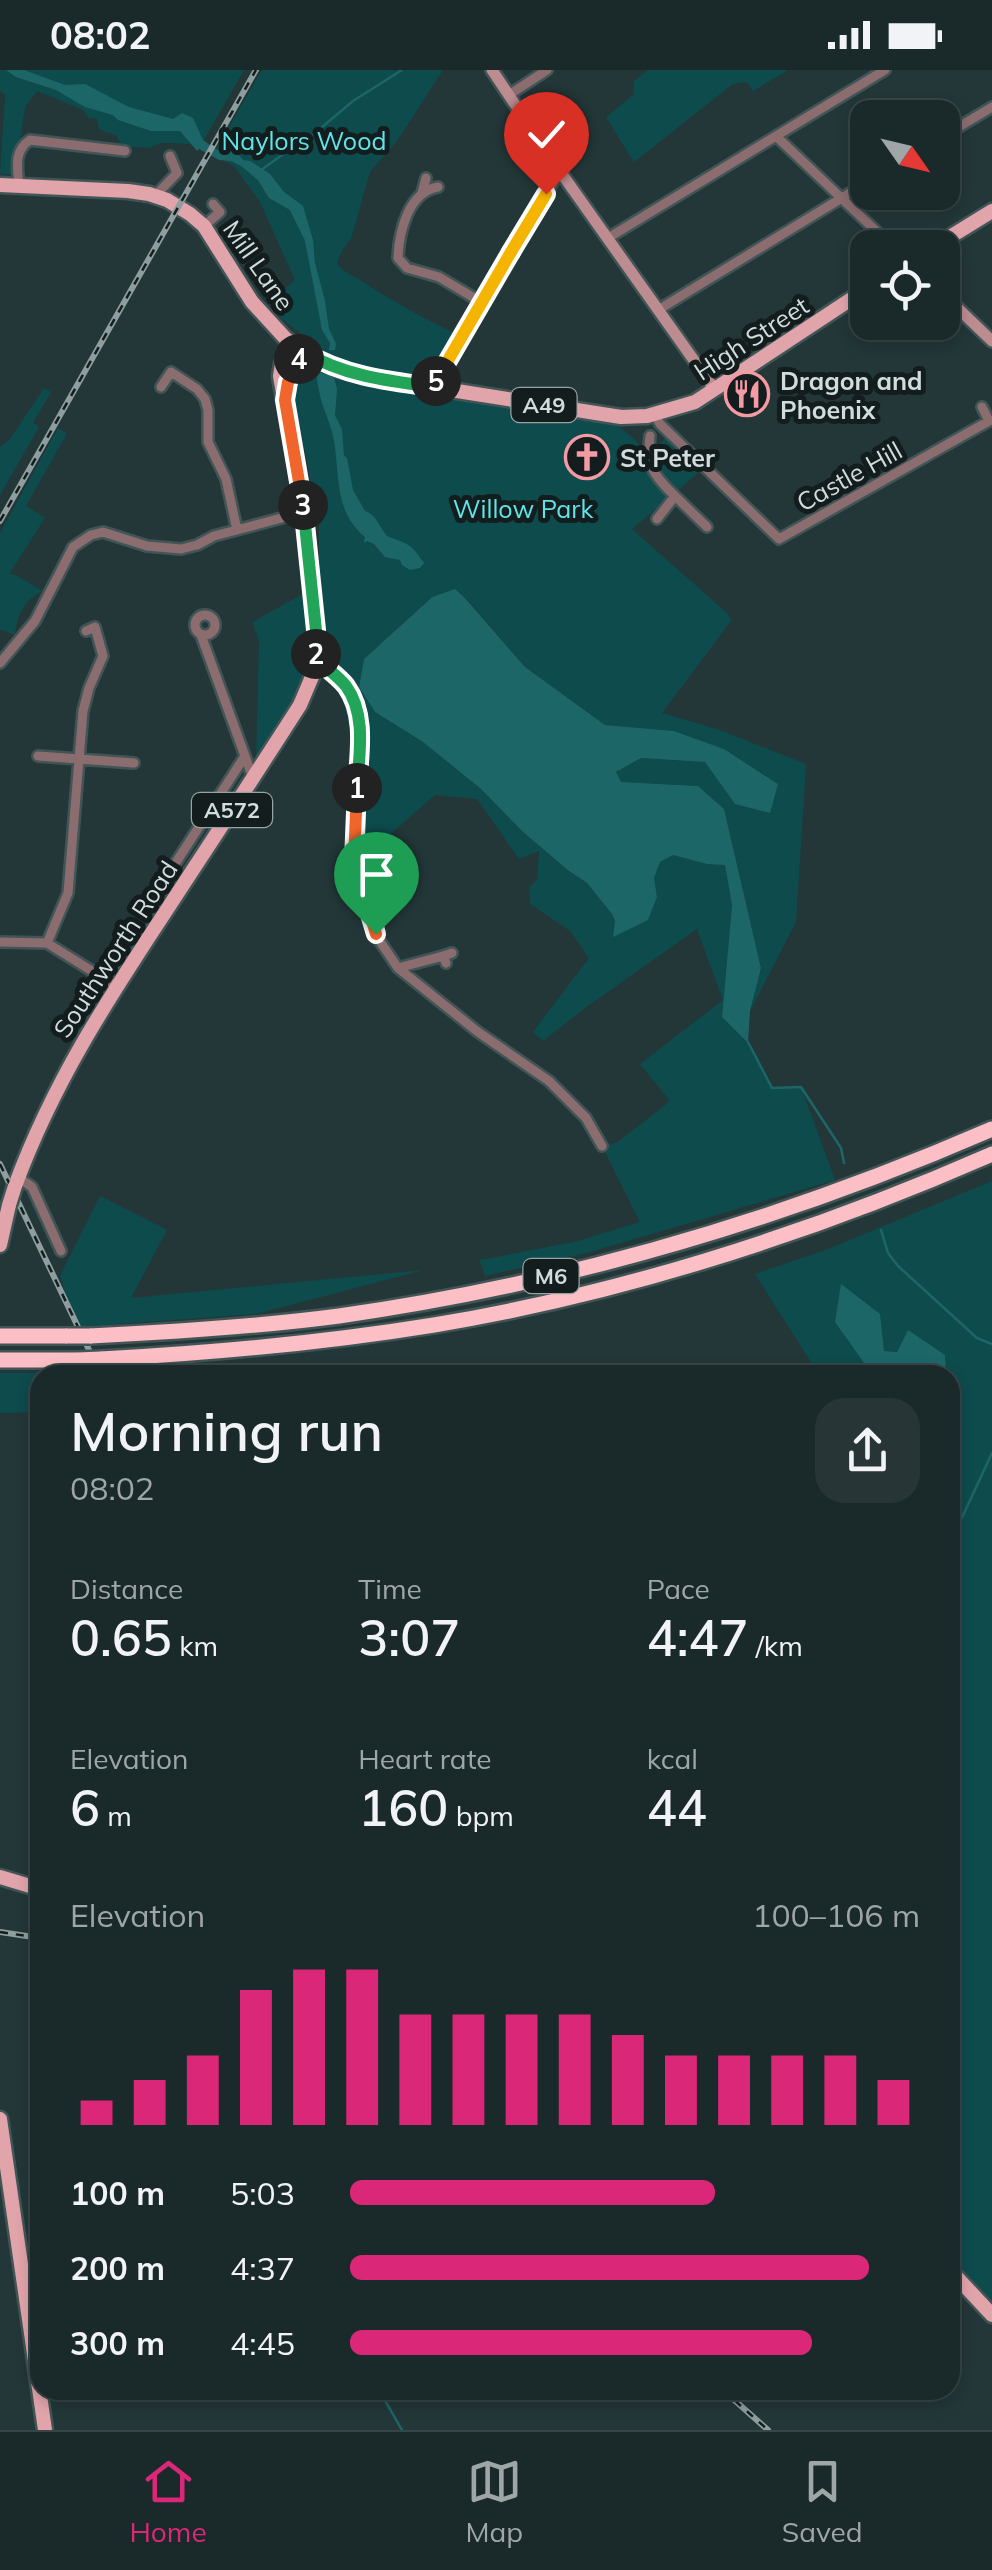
<!DOCTYPE html>
<meta charset="utf-8">
<style>
body{margin:0;font-family:Mulish,sans-serif;background:#273536;color:#f1f3f6;height:100vh;display:flex;flex-direction:column;font-size:38px;white-space:nowrap}
*{box-sizing:border-box;margin:0}
p{font-size:32px;color:#9fa6a8}
.icon{flex:none;width:55px;height:55px;fill:none;stroke:currentColor;stroke-width:2;stroke-linecap:round;stroke-linejoin:round}
.map{position:relative;flex:1;overflow:hidden}
.panel{position:absolute;left:30px;top:1295px;width:930px;height:1035px;display:flex;flex-direction:column;background:#1a292a;border-radius:30px;box-shadow:0 5px 15px #0003,0 0 0 2px #384547}
.panel>*{flex:none}
.needle{width:65px;rotate:124deg}
.buttons{position:absolute;left:850px;top:30px;display:grid;gap:20px}
.buttons a{display:grid;place-items:center;width:110px;height:110px;border-radius:20px;background:#1a292a;box-shadow:0 5px 15px #0003,0 0 0 2px #384547;font-size:50px}
.pin{position:absolute;display:grid;place-items:center;width:85px;height:85px;color:#fff;margin:-102px -42px;border-radius:50% 50% 50% 0;rotate:-45deg;box-shadow:0 0 10px #0007}
.pin .icon{rotate:45deg}
.km{position:absolute;width:50px;height:50px;margin:-25px;border-radius:50%;background:#222;color:#fff;font-size:28px;line-height:50px;text-align:center}
.round{display:grid;place-items:center;flex:none;width:105px;height:105px;border-radius:30px;background:#273536}
.headline{display:flex;align-items:center;justify-content:space-between;height:170px;padding:0 40px}
h1{font-size:55px;font-weight:600;line-height:75px}
.stats{display:grid;grid-template-columns:repeat(3,1fr);gap:15px;height:170px;padding:10px 40px}
.stats div{display:grid;align-content:center}
.stats b{font-size:50px;font-weight:600}
.stats small{font-size:28px;font-weight:400}
.stats p{font-size:28px}
.chart{height:280px;padding:20px 40px}
.chart p{display:flex;justify-content:space-between}
.chart svg{width:100%;height:180px;margin-top:10px;stroke:#db2777;stroke-width:6}
ul{padding:0 40px;list-style:none;font-size:32px}
li{display:grid;grid-template-columns:160px 120px 1fr;align-items:center;height:75px}
li i{height:25px;border-radius:12px;background:#db2777}
.status{display:flex;justify-content:space-between;align-items:center;height:70px;padding:0 50px;background:#1a292a;direction:ltr}
.status svg{height:28px;fill:currentColor}
.tabs{display:flex;justify-content:space-around;align-items:center;height:140px;border-top:2px solid #384547;background:#1a292a;font-size:28px;color:#9fa6a8}
.tabs a{display:grid;justify-items:center;gap:5px}
.tabs .current{color:#db2777}
.map>svg:first-child{display:block}
</style>
<div class="status"><b>08:02</b><svg viewBox="0 0 49 12"><path d="M0 12V9h3v3zM5 12V6h3v6zM10 12V3h3v9zM15 12V0h3v12zM26 1h20v11H26zM47 4h2v5h-2z"/></svg></div>
<div class="map">
<svg width="992" height="2360" viewBox="0 0 992 2360">
<rect width="100%" height="100%" fill="#233738"/>
<path fill="#0e4b4d" d="M0 0H244L201 75 174 73H161L149 78 122 76 117 66 99 59 97 49 88 48 83 40 37 21 25 37 15 105 0 104 5 25 0 21Z
M262 0H443L397 71 370 102 351 169 343 179 337 192C342 203 352 204 362 211 391 231 422 247 454 263L423 320C488 327 562 327 620 358 632 365 639 375 648 384L667 367 698 403 632 459 728 544 731 551 662 643 720 660 806 694 796 852 750 941 761 898 724 739 698 716 621 712 616 702 641 688 705 692 735 733 769 743 777 713 724 679 674 661 605 655 525 597 466 528 455 520 431 527 364 589 359 617 375 642 423 672 481 719 523 762 569 801 587 813 612 844 615 851 613 866 648 849 657 827 654 808 660 792 673 785 707 794H725L732 834 722 947 748 973 772 1017H801L835 1110 587 1183 485 1206 479 1190 574 1172 640 1152 602 1076 618 1072 670 1031 640 994 723 930 697 859 585 938 543 971 533 962 589 888 570 861 530 834 529 818 537 809 539 781 519 789 477 729 435 725 364 787 348 651 340 613 309 594 308 611 256 693 259 570 252 552 319 515V456L294 324 300 304 314 298 322 280 282 249 260 223H265L271 230 295 210 260 132 235 97 213 84Z
M648 0H788L753 21 747 12 733 14 634 92 606 47 633 25 634 11Z
M44 318 51 322 33 353 39 357 0 425V377L10 369Z
M58 358 67 363 26 436 45 448 9 504 16 505 42 521C24 531 17 545 15 565L0 559V463Z
M992 1111V2237L950 2195V1305H946L944 1285 908 1261 897 1282 884 1281 864 1294 877 1305H819L755 1204 828 1179Z
M100 1126 167 1160 131 1228 424 1200 256 1244 76 1257 60 1206Z
M0 1303H84V1305H40V1342L0 1343Z"/>
<path fill="#1d6668" d="M6 0H24L65 15 85 14 129 37 173 49 182 43 193 48 203 70 217 80 233 78 243 90 250 91 270 104 284 122 303 136 313 170 315 193 325 231 329 259 336 274 335 280H329L330 273 322 260 305 171 290 140 269 128 258 110 241 96 231 91 219 90 199 79 197 81 180 61H151L118 50 113 45 85 37 56 20 16 7Z
M316 301 334 307 337 319 335 345 342 359 344 385 347 388 353 420 365 441C377 445 379 457 387 466 410 475 410 473 424 493L420 498 410 500 402 495 400 490 385 487 374 474 367 471 364 473 365 467C334 442 340 406 334 371 332 358 326 345 322 333 319 322 317 312 316 301Z
M455 519 465 528 525 597 605 655 674 661 724 679 778 714 770 743 735 734 705 692 641 688 616 702 621 712 698 716 724 739 761 898 750 941 748 973 722 947 732 835 725 795 707 794 673 785 660 792 654 808 657 827 648 850 613 867 615 851 612 844 587 813 569 801 523 762 481 719 423 672 375 642 359 617 364 589 432 527Z
M841 1214 880 1244 884 1281 897 1282 908 1260 945 1285 946 1305H877L865 1294 835 1252Z"/>
<g fill="none" stroke-linecap="round" stroke-linejoin="round">
<path stroke="#1d6668" stroke-width="2.5" d="M261 100 289 80 302 74 353 31 402 0
M748 972 772 1018 801 1017 841 1078 844 1093
M881 1160 888 1183 898 1196 977 1268 992 1274
M950 1488 957 1479 959 1454 992 1383
M379 2320 402 2360"/>
<defs>
<path id="street" d="M509 25 547 0
M777 67 894 178
M942 67 992 37
M19 115C17 97 14 80 30 70L125 81
M438 117C408 122 399 162 398 188L407 198 439 207 481 232
M422 123 426 108
M156 125 177 103 170 86
M204 156 220 142 213 134
M608 168 885 0
M658 240 868 112
M161 317 171 302 197 319 205 329 208 340V372L226 409 237 460
M433 317 481 232 560 101
M654 344 660 354 779 469 989 351 982 337
M650 366C646 396 654 406 675 426L657 449
M675 426 707 457
M195 555a10 10 0 1 1 20 0a10 10 0 1 1-20 0Z
M201 565 253 708
M316 589C343 613 356 624 360 661L354 791 375 864 398 898 478 962 549 1011 586 1048 602 1076
M0 593 35 551 73 477 91 465 103 462 147 476 181 479 197 475 214 466 304 442
M38 686 134 693
M149 834 245 686
M0 872 47 873 116 916
M47 873 68 823 83 641 89 618 103 586 95 557 86 561
M446 893 443 886 452 883
M398 898 443 886
M18 1107 32 1117 61 1181"/>
<path id="secondary" d="M492 0 557 97 715 320
M942 223 992 271"/>
<path id="primary" d="M0 115 128 121 149 124 167 130 190 144 204 156 252 232 285 268 304 283 340 300 381 309 621 347 647 346 695 332 868 218
M932 178 992 141
M286 324 290 306 304 283
M15 1116C53 1013 106 932 166 841 211 772 256 704 300 635L314 602 316 559 304 442 280 306 282 294 292 275
M0 1175 9 1135
M0 1807 40 1819
M0 2049 45 2360
M950 2200 992 2245"/>
<path id="highway" d="M0 1266H67
M90 1266C173 1262 256 1257 339 1246 565 1214 783 1150 992 1059
M101 1289C213 1283 323 1273 434 1255 626 1223 814 1162 992 1084
M0 1290H78"/>
</defs>
<use href="#street" stroke="#425556" stroke-width="14"/>
<use href="#secondary" stroke="#425556" stroke-width="16"/>
<use href="#primary" stroke="#425556" stroke-width="19"/>
<use href="#highway" stroke="#425556" stroke-width="20"/>
<use href="#street" stroke="#8b6d70" stroke-width="9"/>
<use href="#secondary" stroke="#bc8c91" stroke-width="11"/>
<use href="#primary" stroke="#e2a4ab" stroke-width="14"/>
<use href="#highway" stroke="#fbbfc5" stroke-width="15"/>
<defs>
<path id="rail" d="M0 451 256 0
M0 1094 101 1305
M0 1862 40 1868
M723 2320 768 2360"/>
</defs>
<use href="#rail" stroke="#8e9d9e" stroke-width="6"/>
<use href="#rail" stroke="#141d1d" stroke-width="2.5" stroke-dasharray="8" stroke-linecap="butt"/>
<defs>
<path id="primary-bridge" d="M9 1135 15 1116"/>
<path id="highway-bridge" d="M67 1266H90
M78 1290 101 1289"/>
</defs>
<use href="#primary-bridge" stroke="#425556" stroke-width="19" stroke-linecap="butt"/>
<use href="#highway-bridge" stroke="#425556" stroke-width="20" stroke-linecap="butt"/>
<use href="#primary-bridge" stroke="#e2a4ab" stroke-width="14"/>
<use href="#highway-bridge" stroke="#fbbfc5" stroke-width="15"/>
</g>
<g fill="none" stroke-linecap="round" stroke-linejoin="round">
<defs>
<path id="split-1" d="M357 718 354 791 376 864"/>
<path id="split-2" d="M316 584V589C326 598 338 606 346 616 367 645 359 685 357 718"/>
<path id="split-3" d="M303 435 316 560V584"/>
<path id="split-4" d="M299 289 288 312 285 330 303 435"/>
<path id="split-5" d="M299 289 304 282C344 306 388 311 434 317L436 311"/>
<path id="split-6" d="M436 311 511 182"/>
<path id="split-7" d="M511 182 546 124"/>
</defs>
<use href="#split-1" stroke="#fff" stroke-width="20"/>
<use href="#split-2" stroke="#fff" stroke-width="20"/>
<use href="#split-3" stroke="#fff" stroke-width="20"/>
<use href="#split-4" stroke="#fff" stroke-width="20"/>
<use href="#split-5" stroke="#fff" stroke-width="20"/>
<use href="#split-6" stroke="#fff" stroke-width="20"/>
<use href="#split-7" stroke="#fff" stroke-width="20"/>
<use href="#split-1" stroke="#f0652b" stroke-width="12"/>
<use href="#split-2" stroke="#22a559" stroke-width="12"/>
<use href="#split-3" stroke="#22a559" stroke-width="12"/>
<use href="#split-4" stroke="#f0652b" stroke-width="12"/>
<use href="#split-5" stroke="#22a559" stroke-width="12"/>
<use href="#split-6" stroke="#f5b400" stroke-width="12"/>
<use href="#split-7" stroke="#f5b400" stroke-width="12"/>
</g>
<defs>
<symbol id="restaurant-ring" viewBox="-11 -11 22 22"><circle r="9.5" fill="#141d1d" stroke="#f49aa5" stroke-width="1.5"/><path d="M-5-6h1v4h1v-4h1v4h1v-4h1v5L-1.5 .5V6h-2V.5L-5-1ZM5-6V6H3V1.5H1.5Q1.5-4 5-6Z" fill="#f49aa5"/></symbol>
<symbol id="church-ring" viewBox="-11 -11 22 22"><circle r="9.5" fill="#141d1d" stroke="#f49aa5" stroke-width="1.5"/><path d="M-1.2-6h2.4v3.5h3.3v2.4h-3.3V6h-2.4V-.1h-3.3v-2.4h3.3Z" fill="#f49aa5"/></symbol>
</defs>
<g fill-rule="evenodd">
<use href="#restaurant-ring" x="722" y="299" width="50" height="50"/>
<use href="#church-ring" x="562" y="362" width="50" height="50"/>
</g>
<g text-anchor="middle" dominant-baseline="central" stroke-width="10" stroke-linejoin="round" paint-order="stroke">
<g fill="#141d1d" stroke="#98a3a3" stroke-width="2.5">
<rect x="511.5" y="318" width="65" height="34" rx="8"/>
<rect x="192" y="723" width="80" height="34" rx="8"/>
<rect x="523.5" y="1189" width="55" height="34" rx="8"/>
</g>
<g font-size="22" font-weight="bold" fill="#d0dcdd">
<text x="544" y="335">A49</text>
<text x="232" y="740">A572</text>
<text x="551" y="1206">M6</text>
</g>
<g font-size="25" fill="#5ee5ea" stroke="#141d1d">
<text x="304" y="70">Naylors Wood</text>
<text x="523" y="438">Willow Park</text>
</g>
<g font-size="25" fill="#d0dcdd" stroke="#141d1d">
<text transform="translate(259 195) rotate(55)">Mill Lane</text>
<text transform="translate(751 268) rotate(-33)">High Street</text>
<text transform="translate(849 406) rotate(-29)">Castle Hill</text>
<text transform="translate(115 879) rotate(-57)">Southworth Road</text>
</g>
<g font-size="25" font-weight="bold" fill="#d0dcdd" stroke="#141d1d" text-anchor="start">
<text x="780" y="310">Dragon and<tspan x="780" dy="29">Phoenix</tspan></text>
<text x="620" y="387">St Peter</text>
</g>
</g>
</svg>
<div class="buttons">
<a><svg class="needle" viewBox="-14 -14 28 28"><path d="M0-13l5 13h-10z" fill="#e53935"/><path d="M0 13l5-13h-10z" fill="#9fa6a8"/></svg></a>
<a><svg class="icon" aria-label="locate" viewBox="0 0 24 24"><circle cx="12" cy="12" r="6"/><path d="M12 2v4M12 18v4M2 12h4M18 12h4"/></svg></a>
</div>
<div class="pin" style="left:376px;top:864px;background:#1e9e55"><svg class="icon" aria-label="arrive" viewBox="0 0 24 24"><path d="M6 21V4h12l-3 4 3 4H6"/></svg></div>
<div class="pin" style="left:546px;top:124px;background:#d93025"><svg class="icon" aria-label="check" viewBox="0 0 24 24"><path d="M5 12l5 5 9-10"/></svg></div>
<b class="km" style="left:357px;top:718px">1</b>
<b class="km" style="left:316px;top:584px">2</b>
<b class="km" style="left:303px;top:435px">3</b>
<b class="km" style="left:299px;top:289px">4</b>
<b class="km" style="left:436px;top:311px">5</b>
<section class="panel">
<div class="headline"><div><h1>Morning run</h1><p>08:02</p></div><a class="round"><svg class="icon" aria-label="share" viewBox="0 0 24 24"><path d="M12 15V3M7 8l5-5 5 5M5 13v7h14v-7"/></svg></a></div>
<div class="stats">
<div><p>Distance</p><b>0.65<small> km</small></b></div>
<div><p>Time</p><b>3:07</b></div>
<div><p>Pace</p><b>4:47<small> /km</small></b></div>
</div>
<div class="stats">
<div><p>Elevation</p><b>6<small> m</small></b></div>
<div><p>Heart rate</p><b>160<small> bpm</small></b></div>
<div><p>kcal</p><b>44</b></div>
</div>
<div class="chart"><p><span>Elevation</span>100–106 m</p>
<svg viewBox="0 0 160 44" preserveAspectRatio="none"><path d="M5 44V38M15 44V33M25 44V27M35 44V11M45 44V6M55 44V6M65 44V17M75 44V17M85 44V17M95 44V17M105 44V22M115 44V27M125 44V27M135 44V27M145 44V27M155 44V33"/></svg>
</div>
<ul>
<li><b>100 m</b>5:03<i style="width:64%"></i></li>
<li><b>200 m</b>4:37<i style="width:91%"></i></li>
<li><b>300 m</b>4:45<i style="width:81%"></i></li>
</ul>
</section>
</div>
<nav class="tabs">
<a class="current"><svg class="icon" aria-label="home" viewBox="0 0 24 24"><path d="M3 11l9-7 9 7M6 9v11h12V9"/></svg>Home</a>
<a><svg class="icon" aria-label="map" viewBox="0 0 24 24"><path d="M3 6l6-2 6 2 6-2v14l-6 2-6-2-6 2zM9 4v14M15 6v14"/></svg>Map</a>
<a><svg class="icon" aria-label="saved" viewBox="0 0 24 24"><path d="M7 4h10v16l-5-4-5 4z"/></svg>Saved</a>
</nav>
